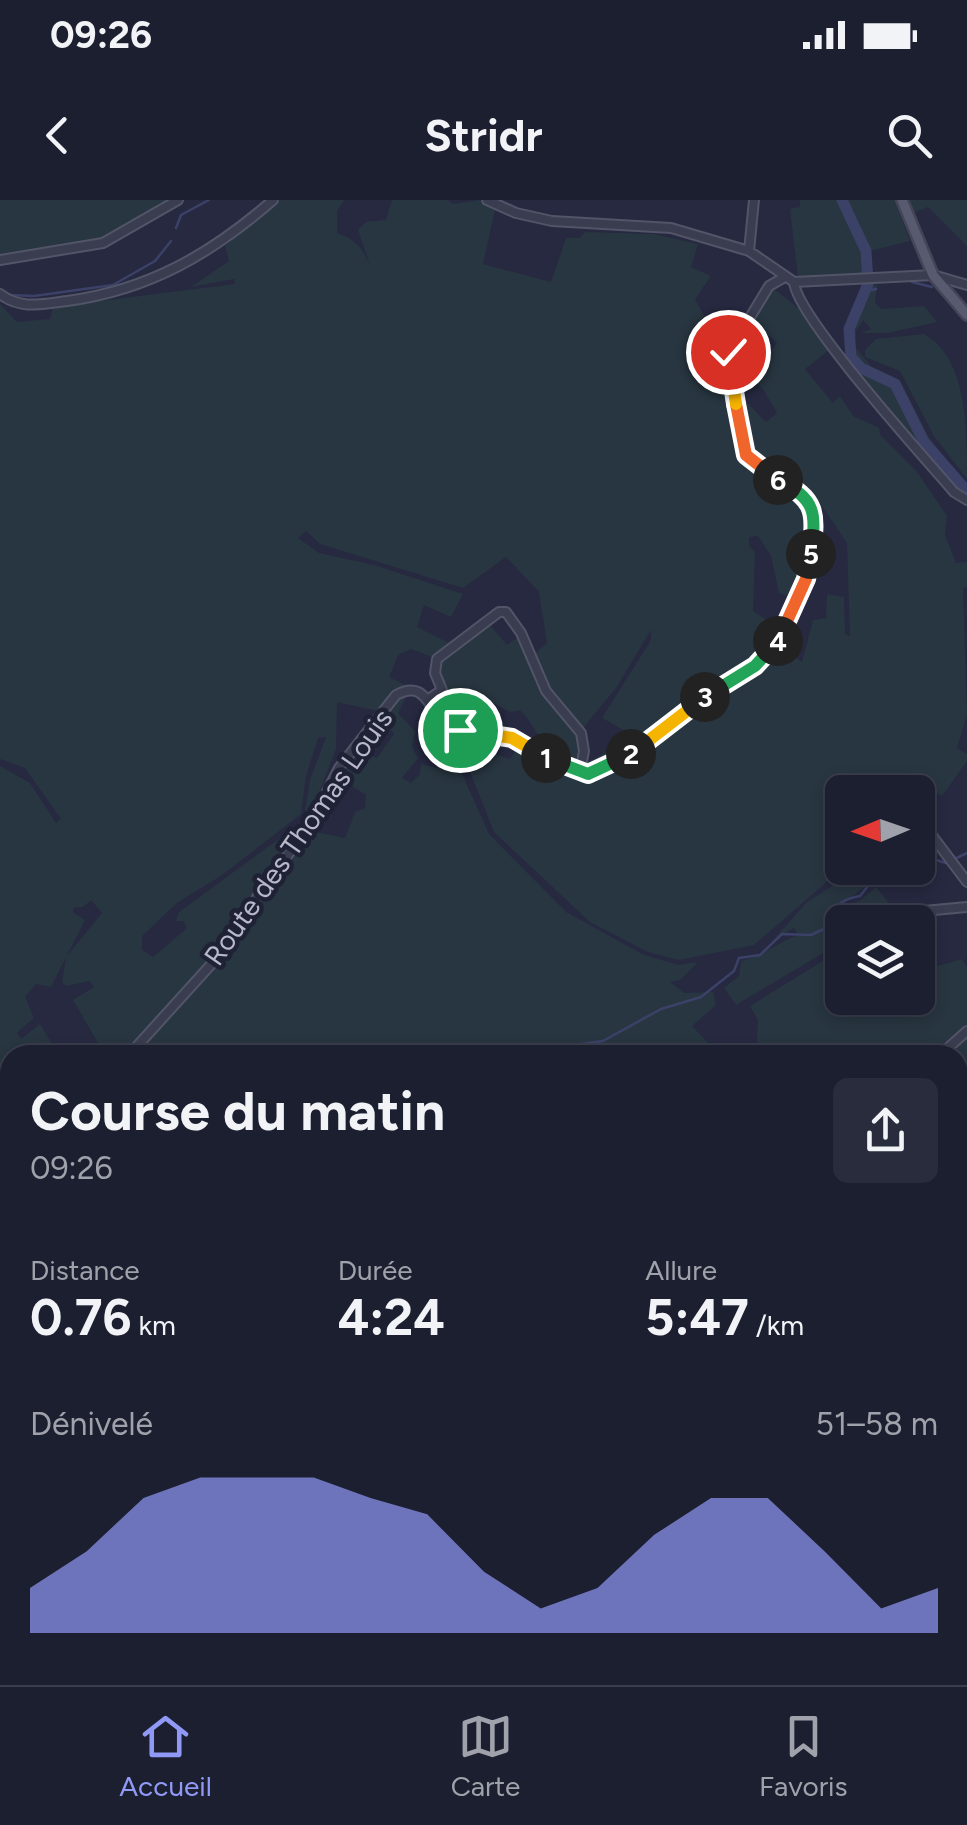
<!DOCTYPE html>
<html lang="fr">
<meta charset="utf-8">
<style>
body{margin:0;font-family:Figtree,sans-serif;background:#292c3c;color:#f1f3f6;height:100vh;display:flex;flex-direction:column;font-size:38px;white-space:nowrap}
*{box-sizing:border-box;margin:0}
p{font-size:32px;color:#a0a2ab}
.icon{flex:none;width:55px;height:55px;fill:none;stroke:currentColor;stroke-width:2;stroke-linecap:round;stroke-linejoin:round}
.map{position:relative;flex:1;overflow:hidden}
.details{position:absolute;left:0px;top:845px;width:968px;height:640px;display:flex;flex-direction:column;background:#1c1f30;border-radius:30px 30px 0 0;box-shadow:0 5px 15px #0003,0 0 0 2px #3a3d4c}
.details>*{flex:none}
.needle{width:65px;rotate:268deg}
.fabs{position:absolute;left:825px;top:575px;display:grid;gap:20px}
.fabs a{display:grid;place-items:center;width:110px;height:110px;border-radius:15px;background:#1c1f30;box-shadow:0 5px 15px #0003,0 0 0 2px #3a3d4c;font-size:50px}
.pin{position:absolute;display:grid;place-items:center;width:85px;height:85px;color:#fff;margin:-42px;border:5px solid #fff;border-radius:50%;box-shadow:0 2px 10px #0007}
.km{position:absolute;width:50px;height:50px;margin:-25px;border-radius:50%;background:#222;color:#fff;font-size:28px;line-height:50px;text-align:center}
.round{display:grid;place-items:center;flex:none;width:105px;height:105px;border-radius:15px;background:#292c3c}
.headline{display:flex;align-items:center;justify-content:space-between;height:170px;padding:0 30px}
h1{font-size:55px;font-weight:700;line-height:75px}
.metrics{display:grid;grid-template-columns:repeat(3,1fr);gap:15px;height:170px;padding:10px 30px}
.metrics div{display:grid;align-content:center}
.metrics b{font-size:50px;font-weight:700}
.metrics small{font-size:28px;font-weight:400}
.metrics p{font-size:28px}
.chart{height:280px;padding:20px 30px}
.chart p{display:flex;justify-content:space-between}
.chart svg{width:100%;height:180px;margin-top:10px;fill:#9099f6;opacity:.7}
.status{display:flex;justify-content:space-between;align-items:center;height:70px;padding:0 50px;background:#1c1f30;direction:ltr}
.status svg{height:28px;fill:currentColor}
header{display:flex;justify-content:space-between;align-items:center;height:130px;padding:0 30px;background:#1c1f30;font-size:45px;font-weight:700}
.menu{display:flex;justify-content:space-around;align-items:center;height:140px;border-top:2px solid #3a3d4c;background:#1c1f30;font-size:28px;color:#a0a2ab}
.menu a{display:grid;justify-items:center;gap:5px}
.menu .selected{color:#9099f6}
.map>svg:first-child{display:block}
</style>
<div class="status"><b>09:26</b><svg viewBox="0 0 49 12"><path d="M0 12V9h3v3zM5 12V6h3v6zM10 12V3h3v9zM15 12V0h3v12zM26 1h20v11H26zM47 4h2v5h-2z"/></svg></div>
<header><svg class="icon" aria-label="back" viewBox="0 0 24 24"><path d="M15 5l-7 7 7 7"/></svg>Stridr<svg class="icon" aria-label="search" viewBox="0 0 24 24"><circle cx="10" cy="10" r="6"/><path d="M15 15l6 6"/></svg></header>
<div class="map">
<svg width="967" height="1485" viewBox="0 0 967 1485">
<rect width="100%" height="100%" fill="#262940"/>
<path fill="#283641" d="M0 0H172L99 40 0 56Z
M280 0H344L337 11V33C356 39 362 48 370 65L358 30 366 22 386 20 392 0H448L453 4 479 0 495 10 483 64 551 82 566 38H580L585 32 654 34 698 44 691 67 711 76 695 99C712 129 726 159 732 192 734 210 732 229 737 246 753 303 818 264 804 354 801 370 798 384 786 396L779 393 771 356 758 336 749 337V346L755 352 753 411 771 423 767 437 744 466 664 521 646 540 588 570 587 563 613 548 625 531 602 518 651 440V430L616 488 583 528 550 491 532 456 547 443 539 392 506 357 463 388 320 344 306 331 298 338 319 353 374 365 463 394 451 417 424 405 417 427 449 443 432 457 411 449 399 454 389 477 407 486 392 489 378 511 337 502 336 549 312 611 305 610 310 580 326 537 318 538 306 576 301 614 221 676 178 702 142 736V750L153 757 187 728 183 721H176L179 712 302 622 306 624 218 752 124 855H105L73 800 94 787 90 781 66 786 62 782 66 757 102 713 91 700 83 707H74L73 712 85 720 51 787 36 784 25 797 34 818 17 833 21 839 40 824 59 855H10V913L0 915V566L30 583 56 623 61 619 25 568 0 559V104L17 122 50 119 53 107 235 84 234 79 191 87 229 61 225 46Z
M800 0H895L910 41 870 51 873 73 838 78 798 77 790 9 800 7Z
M904 0H967V46L928 7 908 15Z
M877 85 875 103 881 109 924 106 937 122 888 133H861L871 129 863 120 856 131 855 147 872 167 900 180 927 234 961 281 919 228 899 188 853 155V128L871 86Z
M772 87 808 116 829 150 805 169 833 203 840 196 853 216 879 228 880 235 917 272 947 316 945 335 956 363 967 362V387L963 388 967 515 957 548 967 554V561L942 596 931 590 918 607V592H842V668H888L873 678 862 670 835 675 754 745 679 760 648 752 590 722 494 632 463 554 482 556 478 543 485 541 492 553 510 559 518 547 571 573 575 580 599 576 632 560 704 503 761 469 780 447 802 462 813 420 826 418 827 394 844 397 845 435 850 436 847 343 818 300 753 258 742 235 739 194 766 222 777 213 763 189 730 157 740 143 762 161 777 143 754 122Z
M924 134C967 158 967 226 967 279L934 236 900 171 865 157V150L876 139Z
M860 173 892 186 932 256 927 254Z
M490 425 507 445 518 437 542 493 580 540 576 560C539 555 540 529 520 510L510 512 476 494 467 508 456 494 439 507 436 501 446 492 439 473 441 461Z
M407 495 398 513 415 531 412 547 418 558 402 578 411 583 420 574 421 564 437 568 455 558 489 634 566 712 644 755 679 765 698 762 680 780 670 782 684 793 713 792 716 805 692 826 720 855H142L139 848 224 755 272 679 311 631 345 638 355 612 365 608 366 595 351 585 353 580 345 572 360 551 377 558 394 534 384 521 397 500Z
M848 676 869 681C858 696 841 700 828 714L861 700 876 687 896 712 875 722H842V742L736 805 724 788 739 776 741 761C764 756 777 742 799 735L794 728 775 738 807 702Z
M842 749V798H918V764L929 762 938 766 962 759 967 767V824L929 855H756L758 820 750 806Z
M967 838V1085L964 1089 958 1085V855H947Z
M10 953V1075L0 1077V975Z
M10 1193V1475H66L68 1482 76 1475H845L844 1485H0V1209L7 1206Z"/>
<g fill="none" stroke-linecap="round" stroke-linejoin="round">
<path stroke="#3c4168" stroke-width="2.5" d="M176 28 181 15 209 0
M912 82 932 87
M867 91 876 89
M0 99 8 95 34 96 113 85 155 61 171 41
M918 660 926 657 946 663 967 653
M875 679 900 668
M563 855 567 846 603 841 661 809 701 797 734 771 739 758 760 755 782 734 811 735 828 727 827 716C837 705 845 698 860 696L871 682
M0 1129H10"/>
<path stroke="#3c4168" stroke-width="11" d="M842 0 866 51 868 84 849 129 851 157 861 168 895 184 924 242 967 291"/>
<defs>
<path id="minor" d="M487 0 516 13 552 21 671 28 749 51 794 82 933 75 967 85
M749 51 754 0
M0 60 103 43 178 0
M794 82C796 116 925 258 954 292L967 300
M0 94C21 110 42 104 67 101 149 90 211 54 273 0
M430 498 442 490 435 473 437 459 499 412H506L521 433 546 491 581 533 584 551 580 572
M918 617 967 682
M913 712 967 707
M129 855 226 748 264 686 309 627 339 568 396 495C428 478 428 513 449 526 458 532 462 527 471 529 514 539 546 562 588 574L626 557 704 498 766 457 805 379 813 310 808 297 766 274 746 255 726 157 769 86 783 78
M940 855 967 831
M0 969 8 942 7 918
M958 1091 967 1096"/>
<path id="major" d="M902 0 933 75 967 115
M958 1344 967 1300
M933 1485 934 1475"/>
</defs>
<use href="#minor" stroke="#525467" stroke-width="12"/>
<use href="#major" stroke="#444559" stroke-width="14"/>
<use href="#minor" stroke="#3a3d50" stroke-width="8"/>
<use href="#major" stroke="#585b6f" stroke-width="9"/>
</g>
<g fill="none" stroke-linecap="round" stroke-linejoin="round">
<defs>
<path id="split-1" d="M460 530 512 538 546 558"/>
<path id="split-2" d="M546 558 588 574 631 554"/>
<path id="split-3" d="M631 554 705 497"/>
<path id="split-4" d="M705 497 755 466 778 441"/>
<path id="split-5" d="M778 441 806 379 811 354"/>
<path id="split-6" d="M778 280C817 300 816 312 811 354"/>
<path id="split-7" d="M736 204 746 255 778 280"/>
<path id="split-8" d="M728 152 736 204"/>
</defs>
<use href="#split-1" stroke="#fff" stroke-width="20"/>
<use href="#split-2" stroke="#fff" stroke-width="20"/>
<use href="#split-3" stroke="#fff" stroke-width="20"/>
<use href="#split-4" stroke="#fff" stroke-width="20"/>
<use href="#split-5" stroke="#fff" stroke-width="20"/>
<use href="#split-6" stroke="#fff" stroke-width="20"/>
<use href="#split-7" stroke="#fff" stroke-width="20"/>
<use href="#split-8" stroke="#fff" stroke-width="20"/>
<use href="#split-1" stroke="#f5b400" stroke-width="12"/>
<use href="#split-2" stroke="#22a559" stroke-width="12"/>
<use href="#split-3" stroke="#f5b400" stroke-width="12"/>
<use href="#split-4" stroke="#22a559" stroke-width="12"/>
<use href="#split-5" stroke="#f0652b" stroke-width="12"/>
<use href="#split-6" stroke="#22a559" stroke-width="12"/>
<use href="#split-7" stroke="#f0652b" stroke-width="12"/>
<use href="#split-8" stroke="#f5b400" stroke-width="12"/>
</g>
<g text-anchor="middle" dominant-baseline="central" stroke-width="9" stroke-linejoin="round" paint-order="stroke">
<g font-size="28" fill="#b7b8ca" stroke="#1f2135">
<text transform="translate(298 637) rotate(-55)">Route des Thomas Louis</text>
</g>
</g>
</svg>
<div class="fabs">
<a><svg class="needle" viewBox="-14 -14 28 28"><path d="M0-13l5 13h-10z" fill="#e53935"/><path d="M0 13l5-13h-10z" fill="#a0a2ab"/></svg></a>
<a><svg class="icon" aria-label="layers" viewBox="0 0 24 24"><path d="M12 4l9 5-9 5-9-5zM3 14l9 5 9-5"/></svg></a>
</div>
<div class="pin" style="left:460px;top:530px;background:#1e9e55"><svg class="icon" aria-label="arrive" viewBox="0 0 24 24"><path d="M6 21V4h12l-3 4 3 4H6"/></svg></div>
<div class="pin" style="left:728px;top:152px;background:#d93025"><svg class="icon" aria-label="check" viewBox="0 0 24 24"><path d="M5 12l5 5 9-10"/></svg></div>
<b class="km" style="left:546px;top:558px">1</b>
<b class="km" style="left:631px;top:554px">2</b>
<b class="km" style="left:705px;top:497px">3</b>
<b class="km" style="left:778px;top:441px">4</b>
<b class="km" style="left:811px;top:354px">5</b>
<b class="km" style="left:778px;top:280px">6</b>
<section class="details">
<div class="headline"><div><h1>Course du matin</h1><p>09:26</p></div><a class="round"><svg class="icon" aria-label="share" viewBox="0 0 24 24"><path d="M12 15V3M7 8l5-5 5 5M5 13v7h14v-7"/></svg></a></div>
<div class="metrics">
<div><p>Distance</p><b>0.76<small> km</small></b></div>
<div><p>Durée</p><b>4:24</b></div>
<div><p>Allure</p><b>5:47<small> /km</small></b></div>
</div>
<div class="chart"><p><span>Dénivelé</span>51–58 m</p>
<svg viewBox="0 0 160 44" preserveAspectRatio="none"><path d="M0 44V33L10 24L20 11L30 6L40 6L50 6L60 11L70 15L80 29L90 38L100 33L110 20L120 11L130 11L140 24L150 38L160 33V44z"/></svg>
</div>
</section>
</div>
<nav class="menu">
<a class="selected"><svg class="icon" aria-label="home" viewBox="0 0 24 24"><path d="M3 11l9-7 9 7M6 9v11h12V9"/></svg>Accueil</a>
<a><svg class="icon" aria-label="map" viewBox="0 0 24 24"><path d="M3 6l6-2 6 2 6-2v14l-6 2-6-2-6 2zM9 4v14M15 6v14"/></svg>Carte</a>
<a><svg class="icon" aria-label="saved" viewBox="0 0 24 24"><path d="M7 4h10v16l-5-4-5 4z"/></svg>Favoris</a>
</nav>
